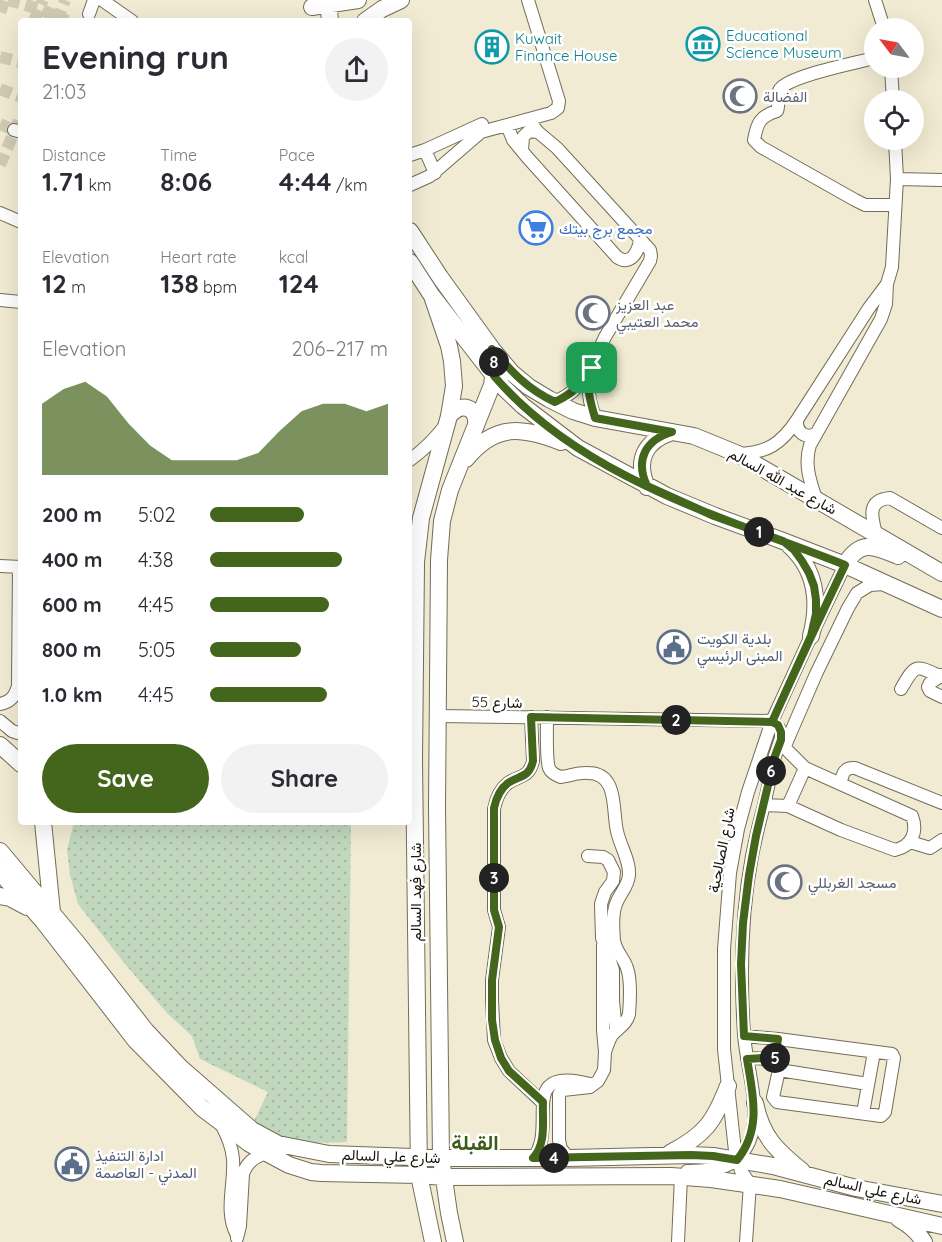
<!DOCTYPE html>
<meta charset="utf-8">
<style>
body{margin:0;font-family:Quicksand,Vazirmatn,sans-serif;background:#f2f2f3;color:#2b2b33;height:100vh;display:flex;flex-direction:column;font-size:22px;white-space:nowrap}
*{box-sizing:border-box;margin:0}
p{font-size:20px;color:#7c7c81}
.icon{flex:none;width:33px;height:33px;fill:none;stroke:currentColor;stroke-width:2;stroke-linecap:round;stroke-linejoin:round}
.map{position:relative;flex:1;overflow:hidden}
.drawer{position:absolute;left:18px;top:18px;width:394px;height:807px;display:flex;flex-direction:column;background:#fff;border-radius:6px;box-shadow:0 6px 24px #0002}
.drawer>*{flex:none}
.needle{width:39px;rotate:302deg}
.fabs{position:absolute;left:864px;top:18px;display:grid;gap:12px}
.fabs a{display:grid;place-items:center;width:60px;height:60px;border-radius:50%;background:#fff;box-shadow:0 6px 24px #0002;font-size:30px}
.pin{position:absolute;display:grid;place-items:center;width:51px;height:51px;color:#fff;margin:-26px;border-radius:12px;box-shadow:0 3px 9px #0006}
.km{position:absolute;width:30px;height:30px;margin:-15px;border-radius:50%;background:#222;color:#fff;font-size:16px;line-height:30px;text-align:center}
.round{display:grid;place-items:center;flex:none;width:63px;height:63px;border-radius:32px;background:#f2f2f3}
.headline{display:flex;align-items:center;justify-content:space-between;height:102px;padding:0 24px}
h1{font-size:33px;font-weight:800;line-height:45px}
.figures{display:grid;grid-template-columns:repeat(3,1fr);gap:9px;height:102px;padding:6px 24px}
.figures div{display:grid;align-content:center}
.figures b{font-size:26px;font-weight:800}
.figures small{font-size:16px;font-weight:400}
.figures p{font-size:16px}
.chart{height:168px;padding:12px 24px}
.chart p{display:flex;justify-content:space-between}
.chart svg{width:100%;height:108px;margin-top:6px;fill:#44651c;opacity:.7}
.primary-button{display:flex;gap:12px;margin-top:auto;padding:12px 24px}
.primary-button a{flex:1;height:69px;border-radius:36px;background:#44651c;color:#fff;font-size:24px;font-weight:800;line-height:69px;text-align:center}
.primary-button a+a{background:#f2f2f3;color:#2b2b33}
ul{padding:0 24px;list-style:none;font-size:20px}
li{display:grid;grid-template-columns:96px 72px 1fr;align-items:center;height:45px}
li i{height:15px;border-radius:8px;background:#44651c}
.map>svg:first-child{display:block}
</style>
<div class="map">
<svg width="942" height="1242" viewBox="0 0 942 1242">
<defs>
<pattern id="park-dots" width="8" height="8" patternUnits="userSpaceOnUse" patternTransform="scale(1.5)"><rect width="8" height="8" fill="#c1d8be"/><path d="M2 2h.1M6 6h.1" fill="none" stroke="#a5b8a2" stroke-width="1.8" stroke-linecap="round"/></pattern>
</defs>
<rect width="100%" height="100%" fill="#f2ebd3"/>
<path fill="url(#park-dots)" d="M74 822H351L347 1142 310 1143 283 1139 253 1123 268 1092 200 1059 192 1036 167 1013 125 964 78 904 70 875 67 850Z"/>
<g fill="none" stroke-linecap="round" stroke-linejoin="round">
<path stroke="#d1cbb5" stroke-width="12" stroke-dasharray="12 6" stroke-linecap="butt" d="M8 0 40 9 67 21
M0 12 5 0
M34 21 43 0
M57 21 65 0
M0 57 21 62
M0 89 21 97
M0 124 14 130
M0 165 21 116"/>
<defs>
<path id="minor" d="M102 0 132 21
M875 0 884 28
M89 14 94 0
M874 58C856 63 791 75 780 89 776 95 780 104 777 111 760 116 757 123 754 140L761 147 855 200 865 205H895
M891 68 893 100
M528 120 538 132 557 148 650 250 651 256 650 261 605 337 595 358 588 385 590 401 595 418
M507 125 513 140 527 157 617 257C631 267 639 251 640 238
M14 130 21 132
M425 150 482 124
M522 150 523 137 529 131 538 132
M410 155 425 150 435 173
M897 179 942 180
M410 185 430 176 481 132 551 113 558 108 559 101 528 0
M0 213 21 222
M0 300 21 302
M555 402C580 389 583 385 579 357L581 355 587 357 592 368
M797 420C796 432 805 439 816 434
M738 454C767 453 781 444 797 420L869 308 887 284 892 267 897 179 895 140
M410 460C422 451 433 441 443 428
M816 499C810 481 804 464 810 445L881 319 886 304 887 284
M876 534C872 518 866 500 890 498L942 528
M0 566 21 567
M942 675 930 683 928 687 930 691 942 697
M901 689C916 663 915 665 942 677
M0 704C11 702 15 696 18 686L19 567
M437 716 772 721 779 728 782 735 775 756 764 805 788 806 841 830 895 850C912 846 918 832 912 816L805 768 784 747
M531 717 533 761C529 778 520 775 508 783 500 789 496 799 494 809V910L499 927 492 980V1000L494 1040 501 1058 509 1071 542 1102
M547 717C547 728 546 760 549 768 551 773 555 775 561 777 570 776 579 772 588 773 619 773 612 811 617 831 620 846 630 860 629 875 628 887 620 893 616 904 612 914 613 929 614 940 615 951 624 958 627 968 631 979 630 1002 629 1014 627 1024 618 1028 612 1035 609 1040 607 1046 605 1052
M0 721 12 731 21 734
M784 748 816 674 848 608 857 593 870 585 884 584
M841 784C842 774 844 767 855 768L942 803
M788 806 805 768
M910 842 930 848 942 840
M588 856 603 857 608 860 614 872 613 881 605 892 601 904 602 938 613 970V1001L616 1031
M744 1036 778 1039 892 1054 894 1058 885 1112 881 1116 777 1102 773 1097 779 1070C771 1058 760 1057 747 1059
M779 1070 868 1084
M863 1113 874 1052
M221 1124C227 1135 232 1146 233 1159 235 1184 224 1212 237 1235
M533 1158C559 1129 515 1064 590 1084
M569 1158 561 1149 559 1140V1094L563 1090 590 1087 598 1081 604 1070 605 1052 603 1030V945
M687 1171C715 1170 736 1170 749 1142 763 1110 746 1068 744 1034 740 974 741 915 752 856 756 837 760 817 766 799
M237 1238 240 1226 243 1174C247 1162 254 1158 265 1153
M678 1242 681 1177
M746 1242 750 1184 741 1171 735 1151 724 1049V949L730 873 738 829 748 792 772 721 811 636 845 565"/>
<path id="major" d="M328 0 330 21
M312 7 358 0
M365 21 382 9 401 0
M410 231 440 277 492 349 512 373 529 387 549 399 573 411 595 418 694 436 738 454 942 573
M410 262 432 296 502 386 523 406 578 448 667 496 715 516 783 541 845 565 942 609
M432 296 449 346 452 361 454 386 449 416 421 518 416 562 414 760 419 1175 433 1242
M449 416C461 401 478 407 476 426
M466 459C495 423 522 427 561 442
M647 487C635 460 645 441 672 432
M789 545C816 569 820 602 811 636
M845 565C860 539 874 546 898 556
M0 745 21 764
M43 822 52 912
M0 851 78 944 146 1031 180 1067 252 1130 278 1144 329 1154 441 1158H569L691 1155 713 1156 773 1166 856 1188 942 1204
M0 872 43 921 136 1041 202 1108 250 1144 289 1165 311 1172 321 1173 419 1175 444 1177 671 1176 711 1179 780 1189 942 1226
M0 896 10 898 27 907
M755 1103C762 1137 776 1150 802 1171
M670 1153C705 1135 714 1122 728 1086
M899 1219C910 1225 918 1232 924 1242
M455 1242 449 1213 441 1158 437 807 439 560 442 521 450 490 492 385 494 369 492 349"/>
</defs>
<use href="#minor" stroke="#736d58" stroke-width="14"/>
<use href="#major" stroke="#736d58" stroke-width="18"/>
<use href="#minor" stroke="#fff" stroke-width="12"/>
<use href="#major" stroke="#fff" stroke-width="16"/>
</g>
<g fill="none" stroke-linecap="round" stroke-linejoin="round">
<defs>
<path id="route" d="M592 368C586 390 589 396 595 418L672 432C645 440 635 460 647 486L714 516 783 541 794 550 802 561 809 573 814 586 816 600V614L813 627 811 636 772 722 531 717 533 761C529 778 520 775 508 783 500 789 496 799 494 808V910L499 927 492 980V1020L495 1040 501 1058 509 1071 543 1102C542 1120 547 1143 533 1158L691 1155 713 1156 737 1160C762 1129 753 1095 747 1059L763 1058 774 1064 778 1039 744 1036 741 964 743 923 749 875 756 836 775 756 781 740V732L778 725 772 722C796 669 820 617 845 565 723 517 583 479 494 376V362L492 349C512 372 527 389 555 402 580 389 583 385 579 357L581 355 586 357 592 368"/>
</defs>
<use href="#route" stroke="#fff" stroke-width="12"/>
<use href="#route" stroke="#44651c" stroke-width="8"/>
</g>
<defs>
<symbol id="museum-ring" viewBox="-11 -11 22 22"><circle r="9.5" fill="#fff" stroke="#0f9aa8" stroke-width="1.5"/><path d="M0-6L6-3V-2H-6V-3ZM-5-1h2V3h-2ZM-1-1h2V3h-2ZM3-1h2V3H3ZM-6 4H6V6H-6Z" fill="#0f9aa8"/></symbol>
<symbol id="building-ring" viewBox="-11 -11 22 22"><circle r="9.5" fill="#fff" stroke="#0f9aa8" stroke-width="1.5"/><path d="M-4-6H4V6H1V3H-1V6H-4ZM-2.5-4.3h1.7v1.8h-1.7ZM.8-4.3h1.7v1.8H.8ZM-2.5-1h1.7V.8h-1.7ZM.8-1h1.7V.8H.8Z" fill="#0f9aa8"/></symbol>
<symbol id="mosque-ring" viewBox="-11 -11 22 22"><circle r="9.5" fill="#fff" stroke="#6b7280" stroke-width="1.5"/><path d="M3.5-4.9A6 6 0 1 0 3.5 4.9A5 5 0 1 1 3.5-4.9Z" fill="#6b7280"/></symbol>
<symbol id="supermarket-ring" viewBox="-11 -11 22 22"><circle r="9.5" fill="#fff" stroke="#3f7fe0" stroke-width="1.5"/><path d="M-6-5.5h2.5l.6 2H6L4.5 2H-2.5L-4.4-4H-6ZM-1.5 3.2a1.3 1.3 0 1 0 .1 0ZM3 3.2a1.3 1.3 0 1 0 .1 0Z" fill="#3f7fe0"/></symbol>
<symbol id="civic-ring" viewBox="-11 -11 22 22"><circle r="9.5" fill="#fff" stroke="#5c6f8a" stroke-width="1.5"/><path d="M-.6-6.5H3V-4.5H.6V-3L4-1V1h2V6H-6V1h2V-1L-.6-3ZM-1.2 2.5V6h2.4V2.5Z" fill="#5c6f8a"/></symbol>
</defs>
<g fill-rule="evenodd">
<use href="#museum-ring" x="684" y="25" width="38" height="38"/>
<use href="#building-ring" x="473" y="28" width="38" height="38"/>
<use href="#mosque-ring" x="721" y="77" width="38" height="38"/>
<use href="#supermarket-ring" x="517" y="209" width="38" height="38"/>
<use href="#mosque-ring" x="574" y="294" width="38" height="38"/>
<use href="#civic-ring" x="655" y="628" width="38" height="38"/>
<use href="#mosque-ring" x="766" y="863" width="38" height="38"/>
<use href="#civic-ring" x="53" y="1145" width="38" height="38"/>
</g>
<g text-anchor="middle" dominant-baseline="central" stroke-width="5" stroke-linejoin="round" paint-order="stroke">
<g font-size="15" fill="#0d838f" stroke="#fff" text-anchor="start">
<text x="726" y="35">Educational<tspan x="726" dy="17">Science Museum</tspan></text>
<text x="515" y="38">Kuwait<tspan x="515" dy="17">Finance House</tspan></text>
</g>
<g font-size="15" fill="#5b616d" stroke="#fff" text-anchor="start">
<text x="763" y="96">الفضالة</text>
<text x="616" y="304">عبد العزيز<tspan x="616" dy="17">محمد العتيبي</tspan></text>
<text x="808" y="882">مسجد الغربللي</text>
</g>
<g font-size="15" fill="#366cbe" stroke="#fff" text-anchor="start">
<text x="559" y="228">مجمع برج بيتك</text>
</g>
<g font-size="15" fill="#17140c" stroke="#fff">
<text transform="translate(783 481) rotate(29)">شارع عبد الله السالم</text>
<text transform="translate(497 702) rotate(1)">شارع 55</text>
<text transform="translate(721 850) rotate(-79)">شارع الصالحية</text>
<text transform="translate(415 892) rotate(-90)">شارع فهد السالم</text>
<text transform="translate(391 1156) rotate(2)">شارع علي السالم</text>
<text transform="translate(873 1189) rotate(12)">شارع علي السالم</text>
</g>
<g font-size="15" fill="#4e5e75" stroke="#fff" text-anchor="start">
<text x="697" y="638">بلدية الكويت<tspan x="697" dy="17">المبنى الرئيسي</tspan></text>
<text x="95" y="1155">ادارة التنفيذ<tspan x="95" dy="17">المدني - العاصمة</tspan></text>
</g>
<g font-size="21" font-weight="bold" fill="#3d5c1a" stroke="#fff">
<text x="475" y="1142">القبلة</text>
</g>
</g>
</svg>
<div class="fabs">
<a><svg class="needle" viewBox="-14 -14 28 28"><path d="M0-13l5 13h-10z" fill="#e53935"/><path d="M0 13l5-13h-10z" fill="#7c7c81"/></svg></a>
<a><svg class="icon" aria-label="locate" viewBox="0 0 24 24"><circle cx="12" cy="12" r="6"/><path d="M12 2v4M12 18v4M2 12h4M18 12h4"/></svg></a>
</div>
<div class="pin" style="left:592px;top:368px;background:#1e9e55"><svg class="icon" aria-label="arrive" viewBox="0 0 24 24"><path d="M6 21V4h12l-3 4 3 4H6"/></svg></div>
<b class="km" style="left:759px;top:532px">1</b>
<b class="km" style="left:676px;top:720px">2</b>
<b class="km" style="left:494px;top:878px">3</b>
<b class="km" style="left:554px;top:1158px">4</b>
<b class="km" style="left:775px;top:1058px">5</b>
<b class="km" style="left:771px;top:771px">6</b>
<b class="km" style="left:494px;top:362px">8</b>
<section class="drawer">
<div class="headline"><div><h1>Evening run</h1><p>21:03</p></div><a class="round"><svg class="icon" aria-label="share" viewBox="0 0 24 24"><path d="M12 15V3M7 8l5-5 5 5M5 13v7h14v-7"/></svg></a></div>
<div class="figures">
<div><p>Distance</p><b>1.71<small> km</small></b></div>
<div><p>Time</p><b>8:06</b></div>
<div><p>Pace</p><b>4:44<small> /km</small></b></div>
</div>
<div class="figures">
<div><p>Elevation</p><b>12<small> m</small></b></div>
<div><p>Heart rate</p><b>138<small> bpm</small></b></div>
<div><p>kcal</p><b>124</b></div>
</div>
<div class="chart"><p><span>Elevation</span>206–217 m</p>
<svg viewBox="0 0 160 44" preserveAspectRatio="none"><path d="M0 44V15L10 9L20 6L30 12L40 23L50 32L60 38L70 38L80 38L90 38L100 35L110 26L120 18L130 15L140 15L150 18L160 15V44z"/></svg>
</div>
<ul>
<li><b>200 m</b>5:02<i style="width:53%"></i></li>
<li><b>400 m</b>4:38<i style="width:74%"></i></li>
<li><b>600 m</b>4:45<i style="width:67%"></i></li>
<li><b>800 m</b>5:05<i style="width:51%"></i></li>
<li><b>1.0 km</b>4:45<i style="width:66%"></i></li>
</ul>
<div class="primary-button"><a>Save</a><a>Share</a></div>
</section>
</div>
